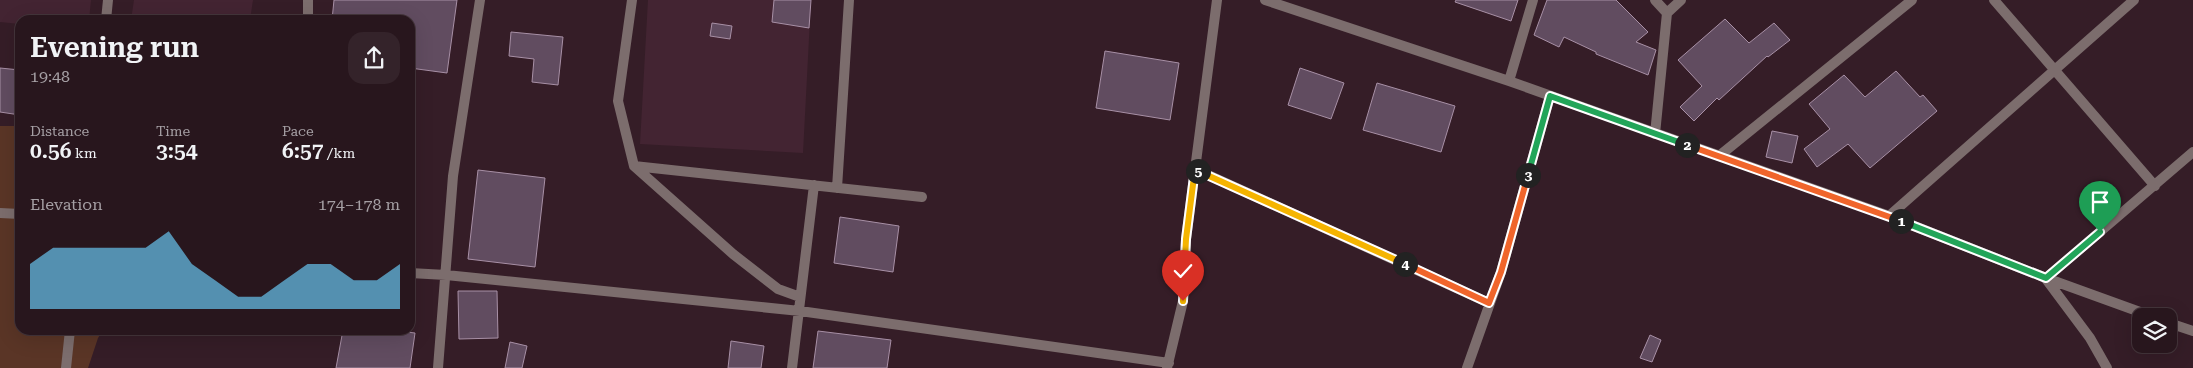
<!DOCTYPE html>
<meta charset="utf-8">
<style>
body{margin:0;font-family:"Roboto Serif",serif;background:#34232a;color:#f1f3f6;height:100vh;display:flex;flex-direction:column;font-size:19px;white-space:nowrap}
*{box-sizing:border-box;margin:0}
p{font-size:16px;color:#a59fa4}
.icon{flex:none;width:28px;height:28px;fill:none;stroke:currentColor;stroke-width:2;stroke-linecap:round;stroke-linejoin:round}
.map{position:relative;flex:1;overflow:hidden}
.details{position:absolute;left:15px;top:15px;width:400px;height:320px;display:flex;flex-direction:column;background:#28161d;border-radius:15px;box-shadow:0 5px 20px #0002,0 0 0 1px #44353b}
.details>*{flex:none}
.tools{position:absolute;left:2132px;top:308px;display:grid;gap:10px}
.tools a{display:grid;place-items:center;width:45px;height:45px;border-radius:10px;background:#28161d;box-shadow:0 5px 20px #0002,0 0 0 1px #44353b;font-size:25px}
.pin{position:absolute;display:grid;place-items:center;width:42px;height:42px;color:#fff;margin:-51px -21px;border-radius:50% 50% 50% 0;rotate:-45deg;box-shadow:0 0 5px #0007}
.pin .icon{rotate:45deg}
.km{position:absolute;width:25px;height:25px;margin:-12px;border-radius:50%;background:#222;color:#fff;font-size:14px;line-height:25px;text-align:center}
.round{display:grid;place-items:center;flex:none;width:52px;height:52px;border-radius:15px;background:#34232a}
.head{display:flex;align-items:center;justify-content:space-between;height:85px;padding:0 15px}
h1{font-size:28px;font-weight:600;line-height:38px}
.figures{display:grid;grid-template-columns:repeat(3,1fr);gap:8px;height:85px;padding:5px 15px}
.figures div{display:grid;align-content:center}
.figures b{font-size:21px;font-weight:600}
.figures small{font-size:14px;font-weight:400}
.figures p{font-size:14px}
.chart{height:140px;padding:10px 15px}
.chart p{display:flex;justify-content:space-between}
.chart svg{width:100%;height:90px;margin-top:5px;fill:#67c4ef;opacity:.7}
.map>svg:first-child{display:block}
</style>
<div class="map">
<svg width="2193" height="368" viewBox="0 0 2193 368">
<rect width="100%" height="100%" fill="#351d27"/>
<path fill="#432432" d="M0 0H91L89 20H20V24L0 22Z
M134 0H253L250 20H131Z
M648 0H811L803 153 640 144Z"/>
<path fill="#5a3526" d="M0 126H20V330H103L98 338 88 368H0Z"/>
<path fill="#614c60" stroke="#a890a6" d="M334 0H457L447 73 410 68V20H332Z
M774 0H811L809 28 772 22Z
M1456 0H1518L1511 21 1455 2Z
M1547 0H1616L1648 32 1636 42 1656 50 1648 75 1596 54V52L1564 37 1559 47 1534 35Z
M1725 19 1749 43 1774 23 1790 40 1768 57 1767 56 1719 100 1717 98 1694 121 1680 107 1702 86 1678 60Z
M712 23 732 26 730 39 710 36Z
M511 32 563 37 558 85 532 82 534 59 509 56Z
M1105 51 1179 63 1170 120 1096 108Z
M0 68 20 70V115L0 112Z
M1300 68 1344 83 1331 119 1288 105Z
M1896 71 1920 97 1923 95 1937 111 1870 168 1848 144 1817 167 1804 149 1830 129 1809 104 1844 75 1865 97Z
M1377 83 1455 106 1441 152 1363 130Z
M1772 131 1798 136 1792 163 1766 157Z
M478 170 545 178 535 267 468 259Z
M840 217 899 226 893 272 834 263Z
M458 291H497L498 338 459 339Z
M343 330H390L415 333 410 368H336Z
M818 331 891 340 887 368H813Z
M1650 335 1661 340 1652 362 1640 358Z
M731 341 764 346 761 368H728Z
M510 342 527 346 522 368H505Z"/>
<g fill="none" stroke-linecap="round" stroke-linejoin="round">
<path stroke="#7c6d6d" stroke-width="10" d="M632 0 618 101 634 166 733 254 778 289 800 297
M1265 0 1509 81 1889 216 2046 278 2151 316
M1655 0 1667 13
M1994 0 2155 186
M106 20 108 0
M308 20V0
M1509 81 1533 0
M1655 134 1667 13 1681 0
M1719 156 1912 0
M634 166 922 197
M1195 169 1489 303
M837 188 849 0
M0 213 20 214
M1889 216 2134 0
M410 273 446 275 800 311 1169 363
M2046 278 2193 152
M2046 279 2090 338 2107 368
M2169 323 2193 331
M66 368 70 330
M438 368 453 176 480 0
M792 368 814 185
M1167 368 1183 301 1186 239 1217 0
M1467 368 1501 272 1550 96"/>
</g>
<g fill="none" stroke-linecap="round" stroke-linejoin="round">
<defs>
<path id="split-1" d="M1901 221 2046 278 2100 232"/>
<path id="split-2" d="M1687 145 1901 221"/>
<path id="split-3" d="M1528 175 1550 96 1687 145"/>
<path id="split-4" d="M1405 264 1489 303 1501 272 1528 175"/>
<path id="split-5" d="M1198 171 1405 264"/>
<path id="split-6" d="M1183 301 1186 239 1195 169 1198 171"/>
</defs>
<use href="#split-1" stroke="#fff" stroke-width="10"/>
<use href="#split-2" stroke="#fff" stroke-width="10"/>
<use href="#split-3" stroke="#fff" stroke-width="10"/>
<use href="#split-4" stroke="#fff" stroke-width="10"/>
<use href="#split-5" stroke="#fff" stroke-width="10"/>
<use href="#split-6" stroke="#fff" stroke-width="10"/>
<use href="#split-1" stroke="#22a559" stroke-width="6"/>
<use href="#split-2" stroke="#f0652b" stroke-width="6"/>
<use href="#split-3" stroke="#22a559" stroke-width="6"/>
<use href="#split-4" stroke="#f0652b" stroke-width="6"/>
<use href="#split-5" stroke="#f5b400" stroke-width="6"/>
<use href="#split-6" stroke="#f5b400" stroke-width="6"/>
</g>
</svg>
<div class="tools">
<a><svg class="icon" aria-label="layers" viewBox="0 0 24 24"><path d="M12 4l9 5-9 5-9-5zM3 14l9 5 9-5"/></svg></a>
</div>
<div class="pin" style="left:2100px;top:232px;background:#1e9e55"><svg class="icon" aria-label="arrive" viewBox="0 0 24 24"><path d="M6 21V4h12l-3 4 3 4H6"/></svg></div>
<div class="pin" style="left:1183px;top:301px;background:#d93025"><svg class="icon" aria-label="check" viewBox="0 0 24 24"><path d="M5 12l5 5 9-10"/></svg></div>
<b class="km" style="left:1901px;top:221px">1</b>
<b class="km" style="left:1687px;top:145px">2</b>
<b class="km" style="left:1528px;top:175px">3</b>
<b class="km" style="left:1405px;top:264px">4</b>
<b class="km" style="left:1198px;top:171px">5</b>
<section class="details">
<div class="head"><div><h1>Evening run</h1><p>19:48</p></div><a class="round"><svg class="icon" aria-label="share" viewBox="0 0 24 24"><path d="M12 15V3M7 8l5-5 5 5M5 13v7h14v-7"/></svg></a></div>
<div class="figures">
<div><p>Distance</p><b>0.56<small> km</small></b></div>
<div><p>Time</p><b>3:54</b></div>
<div><p>Pace</p><b>6:57<small> /km</small></b></div>
</div>
<div class="chart"><p><span>Elevation</span>174–178 m</p>
<svg viewBox="0 0 160 44" preserveAspectRatio="none"><path d="M0 44V22L10 14L20 14L30 14L40 14L50 14L60 6L70 22L80 30L90 38L100 38L110 30L120 22L130 22L140 30L150 30L160 22V44z"/></svg>
</div>
</section>
</div>
